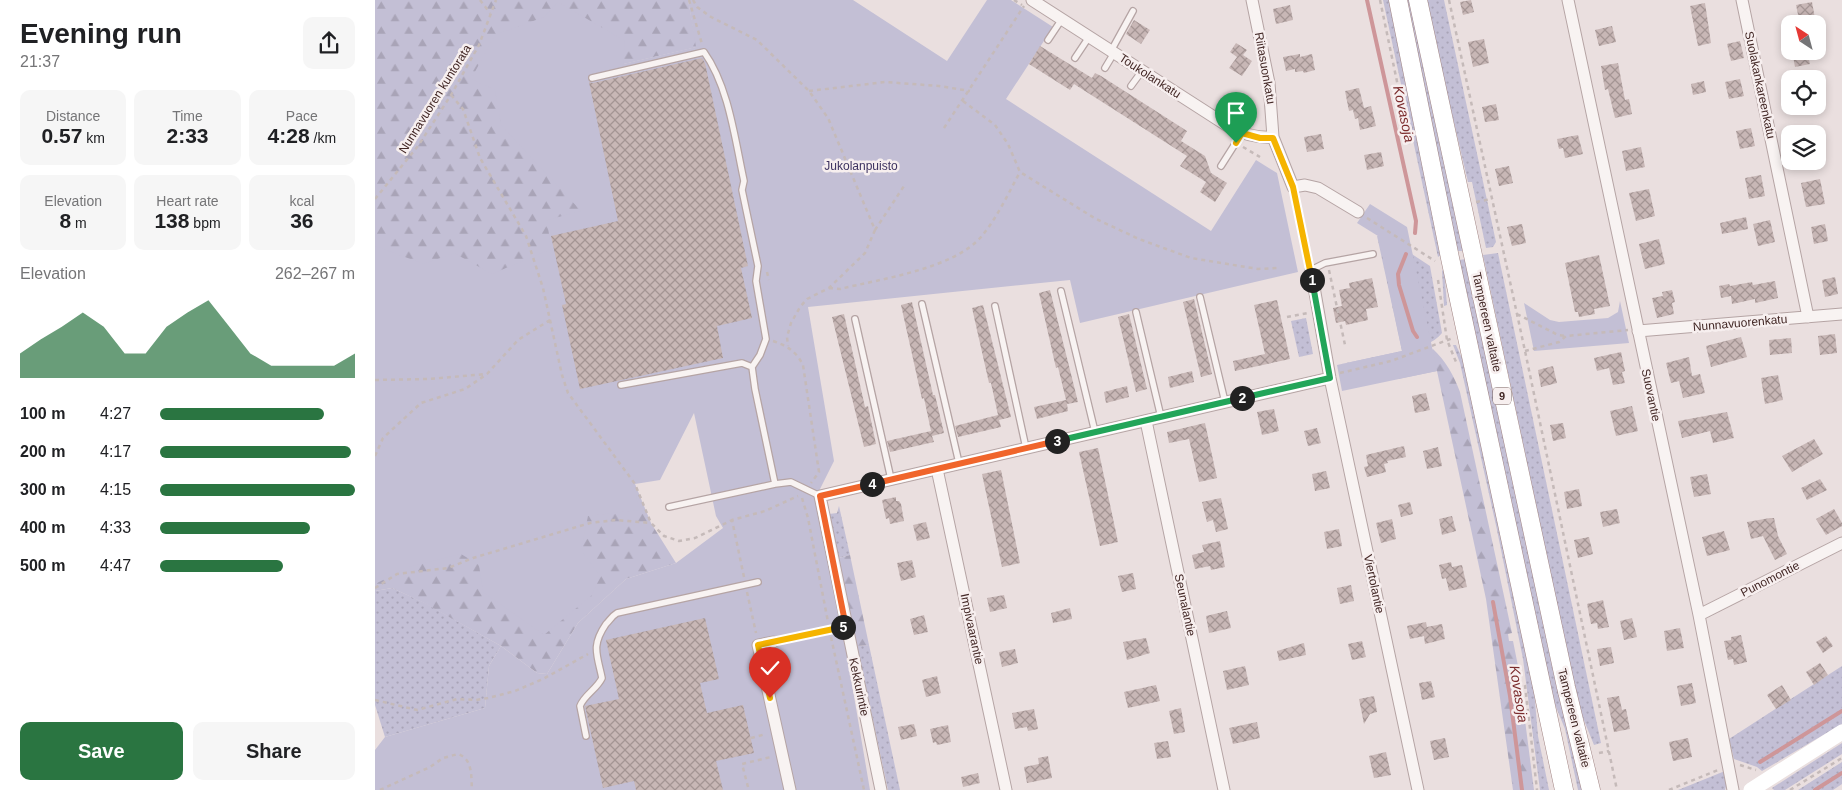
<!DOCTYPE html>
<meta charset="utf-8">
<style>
body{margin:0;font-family:Helvetica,sans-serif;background:#f6f6f6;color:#202124;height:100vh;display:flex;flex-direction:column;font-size:19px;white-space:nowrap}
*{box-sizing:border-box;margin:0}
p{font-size:16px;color:#757577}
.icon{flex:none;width:28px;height:28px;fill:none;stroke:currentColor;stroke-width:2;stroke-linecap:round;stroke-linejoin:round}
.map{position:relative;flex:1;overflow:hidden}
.side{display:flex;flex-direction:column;background:#fff;width:375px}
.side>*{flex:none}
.needle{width:32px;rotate:324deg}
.controls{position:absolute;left:1406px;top:15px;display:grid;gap:10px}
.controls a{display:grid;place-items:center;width:45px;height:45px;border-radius:10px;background:#fff;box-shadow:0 2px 8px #0003;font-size:25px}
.pin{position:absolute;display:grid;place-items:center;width:42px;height:42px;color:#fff;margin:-51px -21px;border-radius:50% 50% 50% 0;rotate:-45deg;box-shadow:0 0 5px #0007}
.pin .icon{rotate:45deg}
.km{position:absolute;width:25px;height:25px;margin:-12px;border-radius:50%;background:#222;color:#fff;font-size:14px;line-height:25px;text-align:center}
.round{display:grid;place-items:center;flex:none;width:52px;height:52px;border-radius:10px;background:#f6f6f6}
.overview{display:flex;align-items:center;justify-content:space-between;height:85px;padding:0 20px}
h1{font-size:28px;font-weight:700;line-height:38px}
.metrics{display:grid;grid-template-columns:repeat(3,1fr);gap:8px;height:85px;padding:5px 20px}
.metrics div{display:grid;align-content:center;border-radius:10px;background:#f6f6f6;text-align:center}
.metrics b{font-size:21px;font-weight:700}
.metrics small{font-size:14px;font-weight:400}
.metrics p{font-size:14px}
.chart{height:140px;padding:10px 20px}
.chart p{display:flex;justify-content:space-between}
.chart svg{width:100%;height:90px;margin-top:5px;fill:#2a7541;opacity:.7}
.cta{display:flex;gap:10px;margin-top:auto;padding:10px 20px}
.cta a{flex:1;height:58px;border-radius:10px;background:#2a7541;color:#fff;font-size:20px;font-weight:700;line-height:58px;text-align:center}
.cta a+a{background:#f6f6f6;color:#202124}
ul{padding:0 20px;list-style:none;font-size:16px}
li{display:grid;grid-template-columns:80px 60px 1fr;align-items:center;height:38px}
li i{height:12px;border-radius:6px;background:#2a7541}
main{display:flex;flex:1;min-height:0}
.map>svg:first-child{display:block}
</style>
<main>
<section class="side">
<div class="overview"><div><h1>Evening run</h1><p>21:37</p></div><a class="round"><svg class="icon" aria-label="share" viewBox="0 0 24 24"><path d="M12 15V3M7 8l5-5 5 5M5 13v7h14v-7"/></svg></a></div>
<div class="metrics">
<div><p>Distance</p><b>0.57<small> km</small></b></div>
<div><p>Time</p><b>2:33</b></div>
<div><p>Pace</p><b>4:28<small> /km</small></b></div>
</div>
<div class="metrics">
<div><p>Elevation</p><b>8<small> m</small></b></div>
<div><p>Heart rate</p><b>138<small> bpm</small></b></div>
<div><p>kcal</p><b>36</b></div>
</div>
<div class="chart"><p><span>Elevation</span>262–267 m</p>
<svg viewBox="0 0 160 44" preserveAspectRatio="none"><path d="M0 44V32L10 25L20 19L30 12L40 19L50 32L60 32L70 19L80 12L90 6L100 19L110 32L120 38L130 38L140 38L150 38L160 32V44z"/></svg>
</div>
<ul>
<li><b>100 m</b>4:27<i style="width:84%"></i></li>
<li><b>200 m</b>4:17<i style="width:98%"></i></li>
<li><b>300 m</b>4:15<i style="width:100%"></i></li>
<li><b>400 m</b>4:33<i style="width:77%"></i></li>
<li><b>500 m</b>4:47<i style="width:63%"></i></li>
</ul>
<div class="cta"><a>Save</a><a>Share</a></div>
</section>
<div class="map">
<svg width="1467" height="790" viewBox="0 0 1467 790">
<defs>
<pattern id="grass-dots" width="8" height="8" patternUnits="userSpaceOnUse" patternTransform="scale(1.25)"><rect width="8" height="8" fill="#c3bfd5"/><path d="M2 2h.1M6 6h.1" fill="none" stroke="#a9a4b7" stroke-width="1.8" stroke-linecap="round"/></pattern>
<pattern id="forest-firs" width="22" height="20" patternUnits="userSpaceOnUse" patternTransform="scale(1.25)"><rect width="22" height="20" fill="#c3bfd5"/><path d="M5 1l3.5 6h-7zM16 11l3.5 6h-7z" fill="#a9a4b7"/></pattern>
<pattern id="building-cross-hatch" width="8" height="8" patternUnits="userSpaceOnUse" patternTransform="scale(1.25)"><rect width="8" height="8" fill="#c8b7b6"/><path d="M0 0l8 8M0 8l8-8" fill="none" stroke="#a49594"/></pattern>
</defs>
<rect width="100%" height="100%" fill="#eadfdf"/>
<path fill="url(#grass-dots)" d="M1008 0H1014L1066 255 1063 257Z
M1029 0H1035L1088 251H1082Z
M1050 0H1069L1121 242 1118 247 1111 248 1097 182H1093Z
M1002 236 1011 237 1055 266 1067 333C1053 353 987 360 962 365L1027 351Z
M1123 253 1226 743 1219 745 1204 708 1108 255Z
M1091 259 1177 663 1208 790H1203L1190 729 1176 695 1084 260Z
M1069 269 1072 305 1069 306 1067 271Z
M931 318 938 354 924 357 916 321Z
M1078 345H1081L1092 369 1159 690 1163 736 1174 790H1165L1148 659 1122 530 1085 363Z
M464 506 475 555 464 558 454 514 462 513Z
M17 588 50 603 126 646 114 666 110 708 10 737 0 705V591Z
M494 645 525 790H513L482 646Z
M1467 666V724L1387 771 1382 767 1359 759 1354 739Z
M1467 743V754L1410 790H1399L1397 788Z
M1467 762V784L1458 790H1423Z
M1350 771 1352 783 1350 790H1303Z"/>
<path fill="url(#forest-firs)" d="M0 0H313L322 47 210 73 260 484 276 523 301 563 251 579 203 623 172 674 162 673 126 646 49 603 17 588 0 591Z
M1058 349C1071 361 1079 376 1085 392L1137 633 1133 634 1134 641H1138L1143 666 1159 790H1138L1111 599 1062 371 1023 379Z
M475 555 494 645 482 646 464 558Z"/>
<path fill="#c3bfd5" d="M313 0H478L572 61 612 0H636L678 27 631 99 836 231 881 160 902 173 923 272 705 323 695 280 433 307 459 461 444 491 495 790H0V750L10 737 110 708 114 666 126 646 162 673 172 674 203 623 251 579 301 563 348 528 341 516 319 413 285 480 260 484 263 510 213 516 206 550 225 576 217 595 169 635 108 592 104 565 86 554 34 567 0 584V246L49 264 79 253 117 274 176 249 172 220 206 211 126 125 120 90 96 79 120 35 169 17 183 2 250 41 248 64 321 47Z
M995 204 1032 227 1062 371 967 391 962 365 1027 351 1003 236 982 223Z
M1245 301 1254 343 1159 351 1149 303 1175 320 1184 322 1233 318 1243 312Z"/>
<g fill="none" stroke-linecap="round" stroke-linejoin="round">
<path stroke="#ce9699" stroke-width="4" d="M992 0 1041 221 1040 233
M1031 254 1023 274 1024 285 1038 331 1042 337
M1118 602 1135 696 1147 790
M1385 762 1467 711
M1440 790 1467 773"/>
</g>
<path fill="url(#building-cross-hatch)" d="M1096 0 1099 12 1088 15 1085 2Z
M1437 2 1441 24H1425L1421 5Z
M1330 3 1336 43 1323 46 1315 6Z
M915 5 918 20 901 24 898 9Z
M759 20 775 30 766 44 751 34Z
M1237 26 1241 42 1224 46 1220 30Z
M1109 39 1114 63 1098 67 1093 42Z
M1365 41 1369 58 1356 61 1352 44Z
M861 43 872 50 868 55 877 61 867 76 854 68 862 57 855 52Z
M665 46 717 78 720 73 726 76 812 131 806 141 830 156 836 173 852 183 840 202 825 192 831 182 805 166 812 156 699 84 695 90 654 64Z
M1417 51H1432L1435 64 1420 67Z
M925 54V57L937 54 940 70 929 73 928 71 920 72V69L911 71 908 57Z
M327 58 330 63 373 266 366 268 377 318 342 326 348 358 205 389 187 305 191 304 176 236 243 221 214 82 218 83Z
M1243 63 1250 100 1254 99 1257 114 1240 118 1233 89 1230 90 1226 66Z
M1365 79 1369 96 1354 99 1350 82Z
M1329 81 1331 92 1318 95 1316 84Z
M984 88 989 108 996 106 1001 126 985 130 983 118 980 119 978 110 974 111 970 91Z
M1121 104 1124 120 1110 122 1107 107Z
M1376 128 1380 146 1365 149 1361 131Z
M946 134 949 149 932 152 929 137Z
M1203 135 1208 154 1190 158 1188 148 1184 149 1182 139Z
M1266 147 1270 167 1251 171 1247 151Z
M1006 152 1009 166 992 170 989 155Z
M1134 166 1138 183 1124 186 1120 169Z
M1386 175 1390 196 1374 199 1370 178Z
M1445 179 1450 204 1431 207 1426 183Z
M1274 189 1280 216 1261 221 1254 193Z
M1371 217 1373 229 1347 234 1345 223Z
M1395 220 1400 242 1383 246 1378 224Z
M1147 224 1151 243 1137 246 1132 227Z
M1450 224 1453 241 1439 244 1436 227Z
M1284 239 1290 264 1270 269 1264 244Z
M1224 255 1235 306 1219 309 1220 314 1204 317 1203 312H1200L1190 263Z
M1460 277 1463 294 1450 297 1447 280Z
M997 278 1003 307 991 309 993 320 971 325 970 321 961 323 958 308 967 306 964 290 975 288 974 283Z
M1400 281 1403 298 1380 303V299L1357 304 1356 296 1346 298 1344 286 1354 284 1355 286 1377 282 1378 285Z
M675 290 703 402 692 404 693 411 662 419 659 407 691 400 683 367 681 368 664 293Z
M1297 290 1300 302 1297 303 1299 314 1282 318 1277 298 1288 296 1287 292Z
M819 299 837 374 826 377 808 302Z
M902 300 915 359 860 371 858 361 890 354 879 305Z
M537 302 558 395H560L569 433 557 436 559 442 515 452 512 441 556 431 549 398 547 399 526 305Z
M608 305 636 417 624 420 626 427 583 437 580 426 623 415 616 383H614L597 308Z
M469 314 490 407 493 406 501 444 489 447 457 317Z
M754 314 772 389 761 392 743 317Z
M1460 334 1462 353 1445 355 1443 336Z
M1366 337 1372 357 1336 367 1331 346Z
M1416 338 1417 353 1395 355 1394 340Z
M1246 352 1250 371 1247 372 1250 383 1238 385 1234 368 1222 371 1219 358Z
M1314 357 1317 376 1325 374 1330 393 1308 398 1304 381 1296 383 1291 363Z
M1178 366 1182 383 1166 387 1163 370Z
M817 371 819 382 795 388 793 377Z
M1403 375 1408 400 1390 404 1386 378Z
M752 386 754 397 731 403 729 392Z
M1051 393 1055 410 1040 413 1037 396Z
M1257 406 1263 431 1241 436 1235 411Z
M899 409 904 431 887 435 882 412Z
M1352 412 1359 438 1338 443 1335 431 1307 438 1303 421Z
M830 423 842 478 824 482 814 439 794 443 792 432Z
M1188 423 1191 438 1178 441 1175 425Z
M942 428 946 443 933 446 929 431Z
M1439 439 1448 454 1417 472 1407 456Z
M1029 446 1031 457 1012 461 1013 463 1009 464 1011 472 992 477 989 467 993 466 991 455Z
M1063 447 1067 466 1052 469 1048 451Z
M723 448 743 542 725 546 704 452Z
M626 470 645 563 627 567 607 474Z
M951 471 955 488 940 491 937 474Z
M1332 474 1336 494 1319 497 1315 477Z
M1445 479 1452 490 1432 500 1426 488Z
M1204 489 1207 506 1192 509 1189 492Z
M521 497V501H524L526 504 529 521 515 524 514 518 511 519 507 500Z
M846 498 853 529 841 532 838 520 832 522 827 502Z
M1035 502 1038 514 1026 517 1023 505Z
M1242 509 1245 523 1228 527 1225 512Z
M1459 509 1467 523V526L1451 535 1441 519Z
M1077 516 1081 531 1067 535 1064 519Z
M1395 518H1399L1403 536 1412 554 1400 560 1388 536 1376 539 1372 522Z
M1017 519 1021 539 1006 543 1001 523Z
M551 522 555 538 542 541 538 525Z
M964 529 967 546 952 549 949 532Z
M1349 531 1355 550 1332 556 1327 537Z
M1214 537 1218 554 1203 558 1199 540Z
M845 541 850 567 836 570 835 566 820 569 817 555 829 552 827 545Z
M537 560 541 577 526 581 522 563Z
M1076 562 1077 567 1087 565 1092 587 1074 591 1071 578 1067 579 1064 565Z
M758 573 761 589 747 592 743 576Z
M976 585 979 601 965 604 962 588Z
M629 595 632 608 615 612 612 598Z
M1228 600 1234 627 1223 629 1222 623 1216 624 1212 604Z
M695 608 697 619 678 623 676 613Z
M852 611 856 628 834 633 831 616Z
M549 615 553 632 539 635 535 619Z
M330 618 344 679 325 683 332 713 368 705 379 753 341 761 348 790H261L259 781 228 788 210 706 244 699 231 640Z
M1257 618 1262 637 1249 640 1245 621Z
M1051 622 1052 627 1067 624 1070 639 1050 644 1049 636 1035 639 1032 626Z
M1305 628 1309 648 1292 651 1289 631Z
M1366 635 1372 662 1359 665 1358 659 1353 660 1349 641 1356 640V637Z
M1451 636 1458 646 1448 653 1441 642Z
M771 638 775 653 752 660 748 642Z
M987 641 991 657 977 660 973 644Z
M929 643 931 655 904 661 902 651Z
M1236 647 1239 663 1225 666 1222 649Z
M640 649 643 663 627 667 624 652Z
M1445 663 1453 675 1439 685 1431 672Z
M870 666 874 685 852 690 848 671Z
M562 676 566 693 551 697 547 680Z
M1056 681 1060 697 1047 700 1044 683Z
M1317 683 1321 703 1306 706 1302 686Z
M781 685 785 701 753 708 749 692Z
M1407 685 1416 700 1401 709 1392 695Z
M999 696 1002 712 995 714 989 724 984 699Z
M1244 696 1247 710 1251 709 1255 729 1239 732 1232 698Z
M806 708 810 732 799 734 794 711Z
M659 709 663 729 653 731 652 727 640 729 637 713Z
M882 722 885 738 858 744 854 728Z
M539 724 542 736 526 740 523 727Z
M573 725 576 742 562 745 561 742 558 743 555 729Z
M1070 738 1074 757 1059 760 1055 741Z
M1313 738 1317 757 1298 761 1294 742Z
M793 741 796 757 782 759 779 743Z
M1011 752 1016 775 999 778 994 756Z
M673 756 677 778 652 783 649 767 664 764 663 758Z
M603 773 605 783 588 787 586 777Z"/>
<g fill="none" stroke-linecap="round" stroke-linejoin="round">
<defs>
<path id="service" d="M673 40 687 19
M736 51 758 11
M700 58 714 37
M730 68 739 53
M217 78 329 52C354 87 360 140 369 181L367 190 383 266 381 281 391 339 385 355 377 367 380 389 400 484
M756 86 767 71
M846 166 867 133
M936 270 950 263 998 254
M686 291 720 432
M825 297 850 402
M547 304 584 463
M620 306 651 448
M761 312 786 417
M480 319 516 479
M246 385 367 363 377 367
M294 507 400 484 416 482 445 496
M398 642 471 627
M211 736 205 706C209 695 222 689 227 678 222 654 216 646 231 624 235 620 237 616 242 613L383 582"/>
<path id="minor" d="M657 0 856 128C870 135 882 138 898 137
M877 0 894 83 898 137 918 187 930 185 943 188 983 212
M1193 0 1324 615 1358 790
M1367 0 1433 317
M936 270 955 378 1043 790
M1263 331 1467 314
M771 421 849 790
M562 469 631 790
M1324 615 1467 543
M398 642 383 645 415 790
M506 790 445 496 955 378"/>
<path id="trunk" d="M1023 0 1075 258 1189 790
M1043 0 1191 687 1216 790"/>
</defs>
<use href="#service" stroke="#b5a4a4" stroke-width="8"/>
<use href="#minor" stroke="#b5a4a4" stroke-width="13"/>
<use href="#trunk" stroke="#a28685" stroke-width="19"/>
<path stroke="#c5bab9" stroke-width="2.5" stroke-dasharray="4 4" stroke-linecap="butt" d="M105 0 115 13
M314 0 327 44
M318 0 322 7 336 17 382 40 434 91 453 118 500 230 490 253 454 288 432 299 425 307 416 323 412 337 413 346
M639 0 647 5
M1005 0 1035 144
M1074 0 1150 351 1242 790
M434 91 510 82 564 86 595 91
M76 95 88 109 105 158 151 236 168 288 187 375 193 393 260 484 276 523 289 536 304 541 320 538 357 520
M588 101 620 125 633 144 645 172 721 219 764 239 816 258 883 269 902 268
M569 128 649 6
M868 147 885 157
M920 198 933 259
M0 199 43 146 76 95 104 45 121 0
M1101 202 1116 199
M992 218 1060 261
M500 230 529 186
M954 270 970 345
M392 272 394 280
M1063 280 1072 340 1081 362
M454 288 465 289C505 279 578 269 606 237 622 218 633 194 645 172
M1142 314 1183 335 1191 336
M912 317 933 313
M398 341C412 346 421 351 428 365L444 472 436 483
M1150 351 1184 342 1191 336 1253 330
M965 373 1016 361 1078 338
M0 380 54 379 111 374
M0 456 8 438 46 403 90 389 112 374 143 340 175 320
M427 498 433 518 453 622
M369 577 357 520 390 511 423 496
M0 588 22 574 73 568 98 558 215 523 240 520 276 523
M372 592 381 633
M456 637 489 790
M1150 685 1162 790
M0 700 42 710 82 699 101 700 113 698 140 691 168 679 213 654
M376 738 391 734
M1224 753 1234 751
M1365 765 1381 770
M373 787 367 764 396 757
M5 790 55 767 68 758 83 754C98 759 96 776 97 790
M1294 790 1343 770
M1415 790 1467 758"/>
<use href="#service" stroke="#f8f3f2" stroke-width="5.5"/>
<use href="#minor" stroke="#f8f3f2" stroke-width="11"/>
<path stroke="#fff" stroke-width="15" d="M1376 790 1467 732"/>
<use href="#trunk" stroke="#fff" stroke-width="18"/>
</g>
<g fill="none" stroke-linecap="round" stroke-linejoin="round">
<defs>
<path id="split-1" d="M861 143 867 133 885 138H898L918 187 937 280"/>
<path id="split-2" d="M867 398 955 378 937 280"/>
<path id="split-3" d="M682 441 867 398"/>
<path id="split-4" d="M497 484 682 441"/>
<path id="split-5" d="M468 627H471L445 496 497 484"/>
<path id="split-6" d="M395 698 383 645 468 627"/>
</defs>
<use href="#split-1" stroke="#fff" stroke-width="10"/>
<use href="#split-2" stroke="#fff" stroke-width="10"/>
<use href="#split-3" stroke="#fff" stroke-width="10"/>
<use href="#split-4" stroke="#fff" stroke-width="10"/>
<use href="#split-5" stroke="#fff" stroke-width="10"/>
<use href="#split-6" stroke="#fff" stroke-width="10"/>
<use href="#split-1" stroke="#f5b400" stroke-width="6"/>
<use href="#split-2" stroke="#22a559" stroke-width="6"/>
<use href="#split-3" stroke="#22a559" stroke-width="6"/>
<use href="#split-4" stroke="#f0652b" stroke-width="6"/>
<use href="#split-5" stroke="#f0652b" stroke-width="6"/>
<use href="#split-6" stroke="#f5b400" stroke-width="6"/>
</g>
<g text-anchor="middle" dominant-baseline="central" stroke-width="5" stroke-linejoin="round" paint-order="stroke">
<rect fill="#f7efef" stroke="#796462" stroke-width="1" x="1118" y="387.5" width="18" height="17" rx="4"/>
<g font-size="11" font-weight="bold" fill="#432826">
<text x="1127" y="396">9</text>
</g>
<g font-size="12" fill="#432826" stroke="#f7efef">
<text transform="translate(890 68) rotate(80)">Riitasuonkatu</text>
<text transform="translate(775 76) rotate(33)">Toukolankatu</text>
<text transform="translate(1385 85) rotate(78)">Suolakankareenkatu</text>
<text transform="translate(60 99) rotate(-58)">Nunnavuoren kuntorata</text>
<text transform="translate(1112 322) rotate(78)">Tampereen valtatie</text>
<text transform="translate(1365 323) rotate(-5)">Nunnavuorenkatu</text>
<text transform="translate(1276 395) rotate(78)">Suovantie</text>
<text transform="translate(1395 579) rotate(-27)">Punomontie</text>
<text transform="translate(999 584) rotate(78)">Viertolantie</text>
<text transform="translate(810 605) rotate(78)">Seunalantie</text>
<text transform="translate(597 629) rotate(78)">Impivaarantie</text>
<text transform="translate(484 687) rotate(78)">Kekkurintie</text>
<text transform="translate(1199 718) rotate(76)">Tampereen valtatie</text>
</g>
<g font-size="12" fill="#3d3260" stroke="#f7efef">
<text x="486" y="166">Jukolanpuisto</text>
</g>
<g font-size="14" font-style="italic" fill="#7b2c2d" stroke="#f7efef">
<text transform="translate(1029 114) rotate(78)">Kovasoja</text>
<text transform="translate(1144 694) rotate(81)">Kovasoja</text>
</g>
</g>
</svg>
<div class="controls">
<a><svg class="needle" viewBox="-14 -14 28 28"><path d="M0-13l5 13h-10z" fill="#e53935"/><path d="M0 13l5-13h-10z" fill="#757577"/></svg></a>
<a><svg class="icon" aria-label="locate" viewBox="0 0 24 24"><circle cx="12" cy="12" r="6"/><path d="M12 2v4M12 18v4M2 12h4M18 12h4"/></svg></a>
<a><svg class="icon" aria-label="layers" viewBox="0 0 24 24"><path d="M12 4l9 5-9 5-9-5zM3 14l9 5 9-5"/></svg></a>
</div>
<div class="pin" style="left:861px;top:143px;background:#1e9e55"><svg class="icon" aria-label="arrive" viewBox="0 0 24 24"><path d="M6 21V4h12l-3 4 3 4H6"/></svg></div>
<div class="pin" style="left:395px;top:698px;background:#d93025"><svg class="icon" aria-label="check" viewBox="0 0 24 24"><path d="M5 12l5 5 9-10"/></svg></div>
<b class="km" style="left:937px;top:280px">1</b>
<b class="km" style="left:867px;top:398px">2</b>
<b class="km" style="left:682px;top:441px">3</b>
<b class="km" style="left:497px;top:484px">4</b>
<b class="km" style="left:468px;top:627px">5</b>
</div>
</main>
